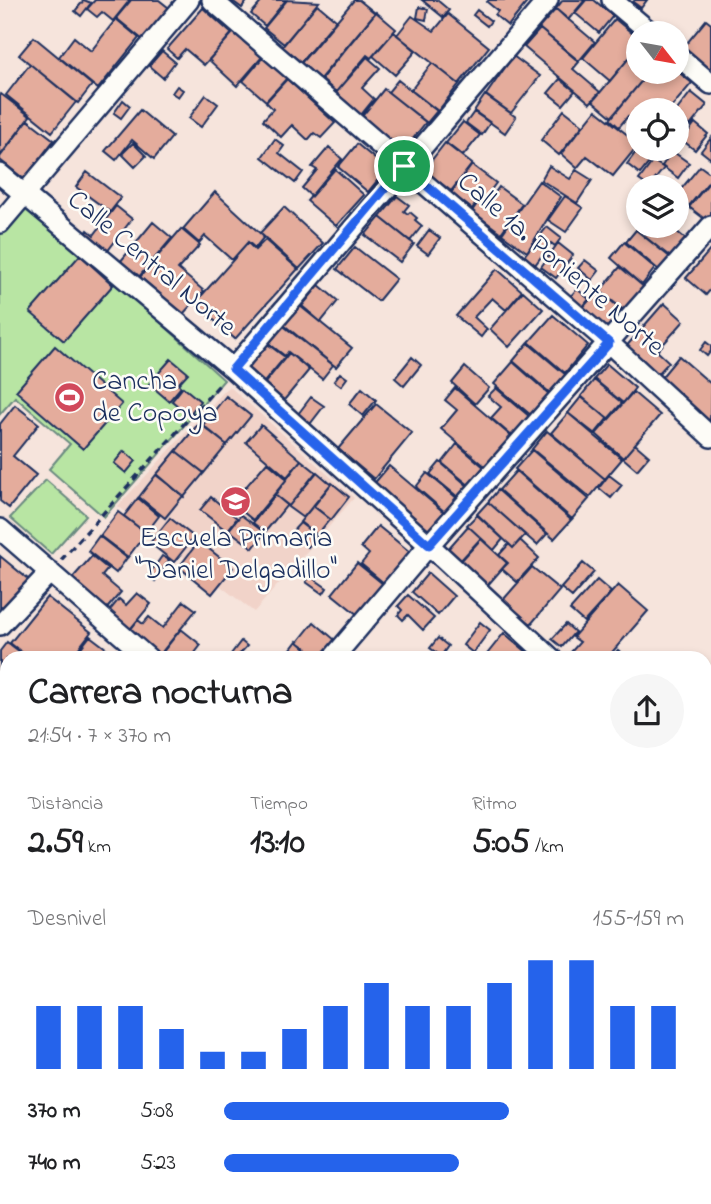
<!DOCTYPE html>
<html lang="es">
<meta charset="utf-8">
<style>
body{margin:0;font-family:"Indie Flower",sans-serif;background:#f6f6f6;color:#202124;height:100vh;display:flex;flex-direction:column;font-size:26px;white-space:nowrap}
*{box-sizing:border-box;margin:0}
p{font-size:23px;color:#757577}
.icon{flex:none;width:38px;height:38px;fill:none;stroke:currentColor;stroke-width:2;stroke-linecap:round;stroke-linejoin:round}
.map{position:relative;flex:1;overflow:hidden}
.side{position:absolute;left:0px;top:651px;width:712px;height:553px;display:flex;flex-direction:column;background:#fff;border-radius:21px 21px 0 0;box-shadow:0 4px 10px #0003}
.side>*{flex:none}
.needle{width:46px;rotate:121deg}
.buttons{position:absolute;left:626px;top:21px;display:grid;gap:14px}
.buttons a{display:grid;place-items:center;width:63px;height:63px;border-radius:50%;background:#fff;box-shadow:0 4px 10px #0003;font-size:35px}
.pin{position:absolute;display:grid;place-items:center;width:60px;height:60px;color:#fff;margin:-30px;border:4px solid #fff;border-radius:50%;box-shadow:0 2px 7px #0007}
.round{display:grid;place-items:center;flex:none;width:74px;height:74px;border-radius:37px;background:#f6f6f6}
.headline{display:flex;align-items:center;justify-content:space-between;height:119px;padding:0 28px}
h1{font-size:38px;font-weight:700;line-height:52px}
.stats{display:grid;grid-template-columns:repeat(3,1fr);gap:10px;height:119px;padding:7px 28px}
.stats div{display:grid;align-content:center}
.stats b{font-size:35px;font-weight:700}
.stats small{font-size:19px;font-weight:400}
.stats p{font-size:19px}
.chart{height:196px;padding:14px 28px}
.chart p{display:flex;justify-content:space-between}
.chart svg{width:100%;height:126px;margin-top:7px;stroke:#2563eb;stroke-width:6}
ul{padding:0 28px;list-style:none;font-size:23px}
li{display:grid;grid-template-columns:112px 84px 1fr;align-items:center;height:52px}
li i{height:18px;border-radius:9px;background:#2563eb}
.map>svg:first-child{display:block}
</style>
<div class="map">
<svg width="711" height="1204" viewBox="0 0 711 1204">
<rect width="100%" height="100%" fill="#f6e4dc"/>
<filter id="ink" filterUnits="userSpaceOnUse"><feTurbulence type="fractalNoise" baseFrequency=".0143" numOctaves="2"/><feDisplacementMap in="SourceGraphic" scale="14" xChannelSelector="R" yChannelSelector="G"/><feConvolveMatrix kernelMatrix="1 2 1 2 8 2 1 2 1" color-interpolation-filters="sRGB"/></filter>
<g filter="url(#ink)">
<path fill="#f1d3c9" d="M229 386 354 498 254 612 118 506Z"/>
<path fill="#b8e5a3" stroke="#6a8a80" stroke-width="2" d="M27 201 224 380 104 517 49 469 70 444 15 397 0 414V233Z
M46 480 86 515 51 554 10 518Z
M0 930 7 936V982L0 989Z"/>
<path fill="#e4ac9c" stroke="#1b2f5e" stroke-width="2" d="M84 0 91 3 81 16 75 11Z
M95 0H130L113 21 102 12 97 17 87 9Z
M131 0H159L169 8 143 40 116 18Z
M231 0H248L242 8Z
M263 0H286L265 26 251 14Z
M287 0 319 2 284 44 264 28Z
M354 0H359L375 13 320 79 301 63Z
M422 0H437L449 10 443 17Z
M489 0H529L508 26 495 15 498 11 487 2Z
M563 0H585L568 20 556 9Z
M586 0H594L613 16 599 33 575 13Z
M635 0H647L641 8 633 2Z
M317 4 336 20 301 62 282 47Z
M419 7 428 9 426 20 417 18Z
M203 8 232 34 204 65 185 49 177 58 167 49Z
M556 9 595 42 579 61 539 28Z
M477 10 491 21 487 26 473 15Z
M376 12 396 29 371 58 367 55 336 92 321 79Z
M448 14 489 47 459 84 397 35 412 16 434 31Z
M116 19 139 38 98 89 59 57 74 37 91 51Z
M615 19 639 39V46L610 81 583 58Z
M706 20 711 24V73L682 49Z
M540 29 579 62 573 69 600 92 590 103 524 47Z
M233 32 262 57 237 86 209 60Z
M394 32 416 51 395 75 373 56Z
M34 37 92 85 78 103 19 55Z
M639 46V72H649L612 117 593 101Z
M162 51 175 62 163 78 149 66Z
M513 56 540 76 511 113 486 95Z
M263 57 287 78 266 101 243 81Z
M367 57 380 68 362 88 374 99 361 115 336 93Z
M432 63 459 84 438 111 411 90Z
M30 64 76 102 52 132 6 95Z
M677 71 692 83 669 110H639V125L628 116 619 127 610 119 649 72Z
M287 79 335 123 321 138 314 133 308 140 292 125 281 137 263 120 273 109 266 102Z
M560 79 575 91 563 105 548 93Z
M398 80 437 111 427 123 388 92Z
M177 86 183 90 178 97 172 93Z
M384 89 426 122 401 154 359 120Z
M691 92 707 105 690 126 677 116V110Z
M1 94 30 116 0 156V96Z
M206 95 218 104 201 127 189 118Z
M485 95 516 117 505 133 474 111Z
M123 100 130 106 121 118 114 113Z
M140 110 172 137 154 159 132 140 116 160 105 151Z
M564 110 583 125 559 155 541 140Z
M596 110 639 144 613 176 587 156 577 168 561 154Z
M474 112 490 123 482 135 466 123Z
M28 120 54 140 24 179 0 160V157Z
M463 122 480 135 463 156 446 143Z
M695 123 708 134 695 150 682 140Z
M711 138V159L701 151Z
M275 139 284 146 279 153 303 172 295 183 262 157Z
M133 143 146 156 135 167 122 154Z
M445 143 472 164 451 191 424 170Z
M357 144 387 169 368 192 338 167Z
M329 147 342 159 311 196 302 188 317 170 312 167Z
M639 148 652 159 640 174 627 164Z
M672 151 689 163 678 178 662 166Z
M653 161 664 168 649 187 639 180Z
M472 165 496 183 485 198 481 196 472 209 451 193Z
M549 166 570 179 576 170 592 180 577 203 541 180Z
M700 166 711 174V179L689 206 677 194Z
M335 169 364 195 336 226 307 201Z
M87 172 121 198 110 212 76 187Z
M711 180V214L706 220 689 207Z
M539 181 561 197 527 252 502 234Z
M499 187 522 204 501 233 472 211 480 200 486 205Z
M215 192 264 237 255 248 248 242 232 260 205 236 199 243 183 229Z
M397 196 409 205 404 211 408 214 410 212 417 218 415 220 422 226 410 241 380 217Z
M565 196 583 208 566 232 548 220Z
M116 206 132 219 103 257 81 240 88 230 94 235Z
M284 207 323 243 299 269 260 233Z
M380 217 414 244 400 262 365 235Z
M153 222 172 238 138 278 120 262Z
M652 226H670L688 241 673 259 644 236Z
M547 227 561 238 555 246 551 243 535 265 524 256Z
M181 229 200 245 178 269 204 291 183 314 140 277Z
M429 230 440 238 428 254 417 246Z
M636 230 671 258 660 271 626 242Z
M265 240 298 269 235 339 195 303 248 243 255 250Z
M624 242 655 268 642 285 611 258Z
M558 243 573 255 556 278 541 267Z
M355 247 396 279 378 301 337 269Z
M711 249V289L706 295 686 278Z
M80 255 113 285 64 341 30 312Z
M585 260 599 271 592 280 578 268Z
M620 267 645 288 626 312 600 291Z
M497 269 522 291 506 310 492 298 474 317 487 329 481 337 456 316Z
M319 285 338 301 321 322 302 306Z
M577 289 589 299 581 309 569 298Z
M598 290 623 311 606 331 581 310Z
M523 291 543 309 509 347 490 329Z
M664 303 684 321 657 351 669 362 656 376 624 349Z
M300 306 352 348 336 367 284 325Z
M553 315 588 345 565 373 529 342Z
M281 324 333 365 322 379 288 352 285 356 267 342Z
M706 342 711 346V351L707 356 700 350Z
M266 343 285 357 261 386 243 372Z
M528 343 566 375 550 393 513 361Z
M55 346 122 404 83 449 16 391Z
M289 353 309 370 280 405 260 389Z
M679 356 711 384 710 422 660 379Z
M412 357 421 365 404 386 395 378Z
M171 359 188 373 178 384 181 387 169 401 149 384Z
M513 362 550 395 532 416 494 384Z
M607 364 635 388 623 403 594 379Z
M465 367 489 388 475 404 452 383Z
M340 373 347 378 341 386 334 381Z
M594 380 622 403 608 419 581 396Z
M183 387 200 401 189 415 172 401Z
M362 388 376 400 363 416 349 404Z
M455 388 512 437 486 467 441 429 457 410 445 400Z
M496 388 530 417 513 437 491 418 501 407 488 396Z
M633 392 660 415 623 458 596 434Z
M226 396 251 416 227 445 203 425Z
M311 397 324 406 307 428 295 418Z
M581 397 608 418 595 434 568 413Z
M376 404 412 433 374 479 338 449Z
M15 405 39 424 13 456 36 475 9 508 0 501V424Z
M568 413 622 459 605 479 551 433Z
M199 423 227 445 204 473 176 451Z
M261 425 301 460 287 477 246 442Z
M547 431 605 479 590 497 532 449Z
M457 444 485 468 470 486 442 463Z
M635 444 649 456 637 470 623 458Z
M532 450 589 499 572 519 515 469Z
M124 451 136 461 126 473 114 463Z
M176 451 204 473 184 497 157 474Z
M301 460 316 472 289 506 275 495Z
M267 462 287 479 253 520 232 503Z
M440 462 469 487 459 498 430 474Z
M389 466 446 514 429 534 372 486Z
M516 471 571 520 554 539 499 490Z
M317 472 331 484 303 518 288 507Z
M427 473 458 499 446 513 416 487Z
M156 475 183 496 165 518 139 497Z
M609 475 622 485 611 498 599 488Z
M332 483 349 497 331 520 314 506Z
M498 490 547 534 537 545 488 502Z
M275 495 287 505 265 532 253 523Z
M211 497 237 518 227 531 200 510Z
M138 498 159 516 146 533 124 516Z
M488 502 525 535 513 548 477 514Z
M313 506 330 519 317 535 300 522Z
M118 512 146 533 128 557 100 536Z
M241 515 265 533 253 548 229 530Z
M477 515 503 539 494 550 467 525Z
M170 518 194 537 174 562 150 543Z
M300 523 317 536 308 547 291 533Z
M378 526 411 553 385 584 361 564 369 554 361 547Z
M468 526 481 538 460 561 447 550Z
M99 536 127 558 116 573 88 551Z
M481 539 507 563 487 586 460 562Z
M520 540 539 558 517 582 502 569 508 563 499 555 509 544 513 548Z
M199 541 233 568 212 594 179 567Z
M0 556 29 580 0 615Z
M92 556 108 569 102 576 121 592 104 612 69 582Z
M162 556 169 560 155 581 148 576Z
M357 563 383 584 358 615 332 594Z
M583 563 594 572 572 597 561 588Z
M532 567 560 590 531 624 503 600Z
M428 573 454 596 438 615 412 592Z
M310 576 327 588 323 594 306 582Z
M597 580 611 592 584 622 570 610Z
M618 585 648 611 607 658H577L571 652 580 642 573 637Z
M137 593 151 604 127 633 106 615 119 599 126 605Z
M408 595 434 618 423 630 408 615 403 620 398 615 402 610 398 606Z
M47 597 91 632 71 658H29L10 643Z
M184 601 196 610 158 657 128 633 138 620 143 624 149 617 163 628Z
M314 622 335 640 320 658 298 642Z
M480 622 490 630 473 653 463 645Z
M566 624 575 632 562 647 552 639Z
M181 629 201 645 191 658H160L159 657Z
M504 633 528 653 525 658H484Z
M90 636 115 655 113 658H73Z
M438 638 448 646 441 656 430 648Z
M241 641 247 646 236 658 231 654Z
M297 641 317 658H284Z
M7 642 28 658H7V682L0 677V651Z
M618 650 624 655 622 658H611Z
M0 678 7 683V698L0 707Z
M711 717V732L705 727Z
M705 727 711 732V784L705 779Z
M0 816 7 821V826L0 835Z
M709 985 711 987V999L705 994V989Z
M295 1197H300L306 1204H293L290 1201Z
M370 1197H421L415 1204H378Z"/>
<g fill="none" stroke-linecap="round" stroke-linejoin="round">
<defs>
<path id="minor" d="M212 0 609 343 711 437
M612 0 651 33
M677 55 711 84
M0 174 233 369 429 545 551 658
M0 223 189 0
M233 369 548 0
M0 529 148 658
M0 625 50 572
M333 658 429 545 711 226
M705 797 711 792
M0 893 7 899
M650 1197 651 1204"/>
</defs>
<use href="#minor" stroke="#1b2f5e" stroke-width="24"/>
<path stroke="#1b2f5e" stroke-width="3.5" stroke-dasharray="7 5" stroke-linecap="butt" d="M61 560 220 384
M705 1029 711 1026"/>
<use href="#minor" stroke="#fdfcf7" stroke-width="19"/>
</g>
</g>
<g fill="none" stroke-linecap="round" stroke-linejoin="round" filter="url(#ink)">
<defs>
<path id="route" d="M404 166 609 343 429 545 233 369Z"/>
</defs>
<use href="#route" stroke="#fff" stroke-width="14"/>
<use href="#route" stroke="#2563eb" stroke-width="9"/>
</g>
<defs>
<symbol id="stadium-disc" viewBox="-11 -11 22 22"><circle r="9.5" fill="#d1495b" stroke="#fdfcf7"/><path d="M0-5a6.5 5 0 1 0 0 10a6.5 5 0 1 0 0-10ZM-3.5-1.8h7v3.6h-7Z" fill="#fff"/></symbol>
<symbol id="school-disc" viewBox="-11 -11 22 22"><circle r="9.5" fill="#d1495b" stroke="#fdfcf7"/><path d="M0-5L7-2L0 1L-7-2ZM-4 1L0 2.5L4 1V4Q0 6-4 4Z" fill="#fff"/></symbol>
</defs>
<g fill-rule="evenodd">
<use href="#stadium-disc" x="52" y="380" width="35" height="35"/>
<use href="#school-disc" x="218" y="484" width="35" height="35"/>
</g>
<g text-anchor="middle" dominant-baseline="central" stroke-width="5" stroke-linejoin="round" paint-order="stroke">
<g font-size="28" fill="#1b2f5e" stroke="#fdfcf7">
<text transform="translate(151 264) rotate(40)">Calle Central Norte</text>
<text transform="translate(560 265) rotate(41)">Calle 1a. Poniente Norte</text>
</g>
<g font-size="28" fill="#1b2f5e" stroke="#fdfcf7" text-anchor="start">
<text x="92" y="382">Cancha<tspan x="92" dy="32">de Copoya</tspan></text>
<text x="236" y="539" text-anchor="middle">Escuela Primaria<tspan x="236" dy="32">"Daniel Delgadillo"</tspan></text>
</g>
</g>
</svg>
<div class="buttons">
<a><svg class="needle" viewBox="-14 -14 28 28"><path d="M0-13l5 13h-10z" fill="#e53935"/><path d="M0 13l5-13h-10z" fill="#757577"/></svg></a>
<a><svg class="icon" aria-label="locate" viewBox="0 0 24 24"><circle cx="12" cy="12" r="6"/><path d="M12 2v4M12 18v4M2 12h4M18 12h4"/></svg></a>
<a><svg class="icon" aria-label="layers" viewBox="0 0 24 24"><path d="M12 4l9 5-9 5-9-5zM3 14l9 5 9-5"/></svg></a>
</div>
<div class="pin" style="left:404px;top:166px;background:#1e9e55"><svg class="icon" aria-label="arrive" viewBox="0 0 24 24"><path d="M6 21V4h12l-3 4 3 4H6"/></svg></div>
<section class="side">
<div class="headline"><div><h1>Carrera nocturna</h1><p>21:54 · 7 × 370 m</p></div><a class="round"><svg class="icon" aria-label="share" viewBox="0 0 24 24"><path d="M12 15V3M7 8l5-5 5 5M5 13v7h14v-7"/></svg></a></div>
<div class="stats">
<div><p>Distancia</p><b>2.59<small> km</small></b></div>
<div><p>Tiempo</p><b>13:10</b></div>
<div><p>Ritmo</p><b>5:05<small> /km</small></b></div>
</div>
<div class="chart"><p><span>Desnivel</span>155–159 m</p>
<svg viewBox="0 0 160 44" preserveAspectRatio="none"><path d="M5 44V22M15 44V22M25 44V22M35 44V30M45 44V38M55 44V38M65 44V30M75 44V22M85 44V14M95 44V22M105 44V22M115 44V14M125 44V6M135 44V6M145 44V22M155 44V22"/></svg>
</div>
<ul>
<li><b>370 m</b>5:08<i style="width:62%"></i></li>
<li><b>740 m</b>5:23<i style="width:51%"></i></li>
</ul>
</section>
</div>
